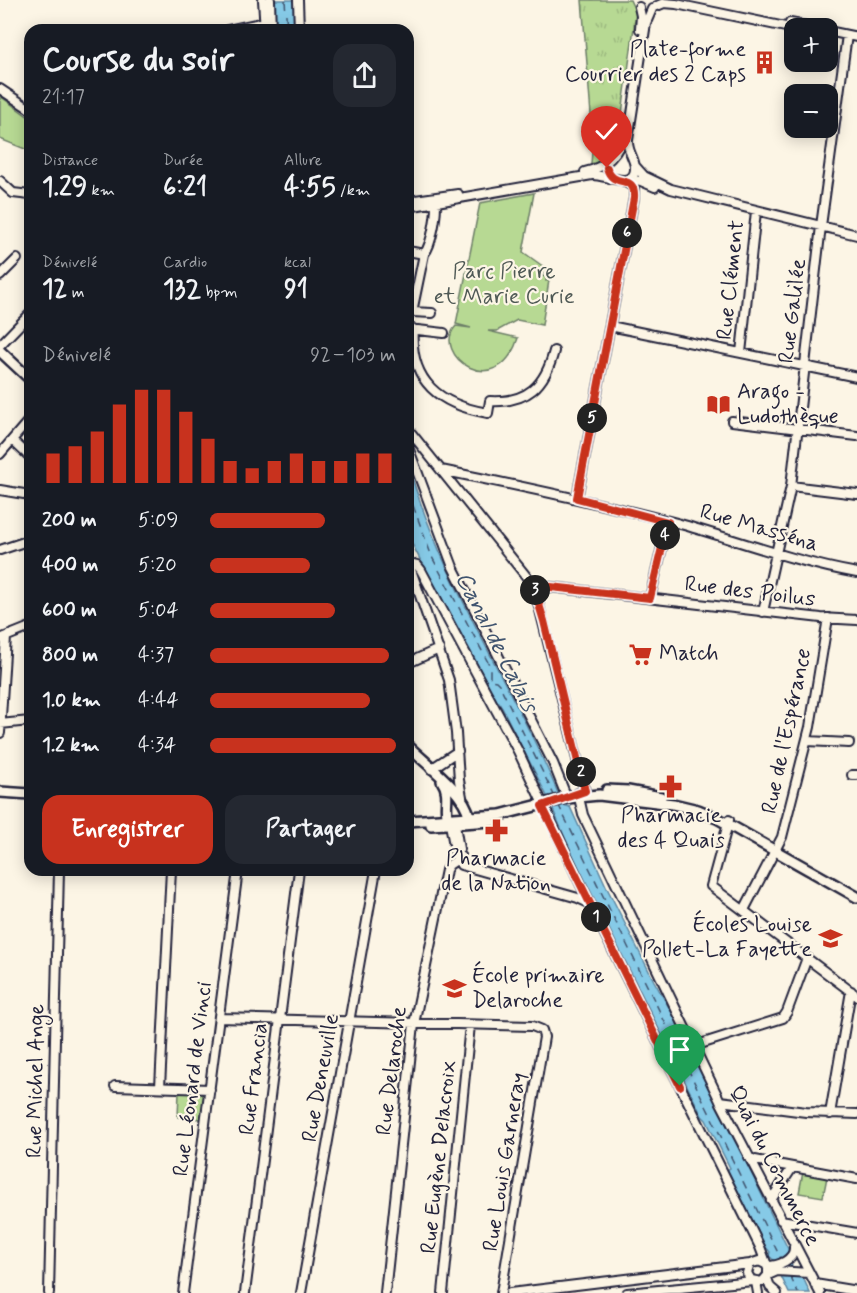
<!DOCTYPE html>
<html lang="fr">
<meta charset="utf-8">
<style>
body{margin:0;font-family:Mynerve,sans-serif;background:#242831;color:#f1f3f6;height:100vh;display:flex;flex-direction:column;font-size:22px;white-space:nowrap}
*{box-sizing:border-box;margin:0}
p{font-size:20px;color:#9ea1a6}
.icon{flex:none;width:33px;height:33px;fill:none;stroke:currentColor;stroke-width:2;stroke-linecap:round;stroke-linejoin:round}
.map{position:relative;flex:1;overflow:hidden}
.sheet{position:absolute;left:24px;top:24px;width:390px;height:852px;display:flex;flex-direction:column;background:#171b24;border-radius:18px;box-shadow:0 3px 15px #0003}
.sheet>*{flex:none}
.buttons{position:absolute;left:784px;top:18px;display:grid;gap:12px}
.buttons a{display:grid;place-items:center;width:54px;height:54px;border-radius:12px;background:#171b24;box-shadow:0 3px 15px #0003;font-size:30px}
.pin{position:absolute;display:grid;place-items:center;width:51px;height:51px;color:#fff;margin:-62px -26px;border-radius:50% 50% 50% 0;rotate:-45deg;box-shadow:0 0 6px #0007}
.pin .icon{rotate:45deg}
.km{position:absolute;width:30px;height:30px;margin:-15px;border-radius:50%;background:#222;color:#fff;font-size:16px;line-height:30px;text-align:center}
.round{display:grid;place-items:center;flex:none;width:63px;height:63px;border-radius:18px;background:#242831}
.head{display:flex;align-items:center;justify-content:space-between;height:102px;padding:0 18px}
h1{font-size:33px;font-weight:700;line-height:45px}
.stats{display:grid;grid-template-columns:repeat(3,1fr);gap:9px;height:102px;padding:6px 18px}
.stats div{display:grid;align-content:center}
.stats b{font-size:26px;font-weight:700}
.stats small{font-size:16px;font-weight:400}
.stats p{font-size:16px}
.chart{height:168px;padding:12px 18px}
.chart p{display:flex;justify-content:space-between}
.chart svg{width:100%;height:108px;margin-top:6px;stroke:#c8321e;stroke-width:6}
.button{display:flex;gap:12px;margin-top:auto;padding:12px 18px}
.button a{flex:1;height:69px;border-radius:18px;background:#c8321e;color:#fff;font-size:24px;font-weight:700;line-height:69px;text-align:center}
.button a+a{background:#242831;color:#f1f3f6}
ul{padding:0 18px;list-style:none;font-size:20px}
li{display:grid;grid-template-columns:96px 72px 1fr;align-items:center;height:45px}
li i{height:15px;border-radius:8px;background:#c8321e}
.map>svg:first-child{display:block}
</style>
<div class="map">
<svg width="857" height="1293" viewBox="0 0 857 1293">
<defs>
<pattern id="grass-tufts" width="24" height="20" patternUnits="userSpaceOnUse" patternTransform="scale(1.5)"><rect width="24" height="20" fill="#b7d993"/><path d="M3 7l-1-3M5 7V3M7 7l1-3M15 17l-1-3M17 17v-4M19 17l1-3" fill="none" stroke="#9dba80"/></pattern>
</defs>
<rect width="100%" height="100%" fill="#fcf5e5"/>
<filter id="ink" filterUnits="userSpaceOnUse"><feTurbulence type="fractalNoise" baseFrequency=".0167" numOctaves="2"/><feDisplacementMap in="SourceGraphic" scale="12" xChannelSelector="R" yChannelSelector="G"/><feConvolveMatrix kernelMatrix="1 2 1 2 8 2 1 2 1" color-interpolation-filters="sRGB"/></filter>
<g filter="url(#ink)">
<path fill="url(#grass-tufts)" stroke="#6c7e67" stroke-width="1.5" d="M582 0H630L636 13 618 142C613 150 605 153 600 161L591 164 593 140Z"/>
<path fill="#b7d993" stroke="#6c7e67" stroke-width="1.5" d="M0 96 30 118V151L0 139Z
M534 193 523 252 544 267 542 276 546 277V281L549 280 542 325 517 320 497 331H488L518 338C497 404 430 354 456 326L471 328 456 324 480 203Z
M179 1092 201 1093 204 1096 201 1119 178 1117Z
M803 1172 827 1177 823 1197 799 1193Z"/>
<path fill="#86cae7" stroke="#5e87a2" stroke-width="1.5" d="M272 0H295L296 30H274Z
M408 464C442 585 516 689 563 805L570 807 607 888 654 981 685 1036 789 1251 787 1257 797 1275H802L810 1293H789L781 1276 783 1275 776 1262 769 1256 770 1252 764 1245 727 1170 730 1168 706 1120 702 1116 572 854 548 798 499 702 493 701 408 536Z"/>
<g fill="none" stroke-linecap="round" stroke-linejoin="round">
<path stroke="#40546f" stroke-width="1.5" stroke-dasharray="8 6" stroke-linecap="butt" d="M285 0 287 30
M408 492 432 557 490 666V680L496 681 499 684 555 797
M558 804 782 1261
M790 1276 798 1293"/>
<defs>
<path id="minor" d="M263 0 265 30
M270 0 271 30
M298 0 299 30
M657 6 664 3 676 4 795 29
M639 7 641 16 640 29
M790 23 818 28
M227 30 270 21
M828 31 857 37
M0 89 30 109
M635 166 644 176 671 189 857 235
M585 172C605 168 620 153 624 132
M628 179 641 181 655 187
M0 181 13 193 30 195
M408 201 458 194
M408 207 592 175C604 174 636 191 635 167 634 157 627 151 628 140L646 23 652 9
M408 251 424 254
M0 276 17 259
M408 311 412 312 424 254C432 245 438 210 435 198
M412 312 432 313
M610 326 857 377
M409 329 444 333
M413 329C409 382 440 405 488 413L490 401C527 403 545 386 554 351
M0 345 30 314
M741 353 756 211
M732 421 857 436
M408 429 526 576 535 590 586 795
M12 440 30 457
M408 447 453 567 553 763 567 798
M0 454 30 419
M441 470C520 486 599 503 677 523 737 540 795 562 857 573
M791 486 857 494
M0 490 30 495
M577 498 634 198V187L624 181
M0 550 30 540
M408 561 449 680 456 733 459 780 462 797
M409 563 417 565 421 570 518 751 590 904 760 1247 768 1268V1275L762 1282 751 1280 747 1273 750 1264 759 1261 765 1264
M533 585 821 618 857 620
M650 598 668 522
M763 612 791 486 821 226 847 35
M0 639 30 627
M408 663 439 649
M0 724 30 721
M0 733 6 637
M807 741 849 743
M431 769 458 751
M852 775H857
M578 793 583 815 720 1101 820 1293
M454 819 459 849
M729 820 711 886 857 996
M450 824 456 856 461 865 578 898 589 903
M744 910 782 837 810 727 828 618
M219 1018 532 1026 542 1030 544 1037 501 1293
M694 1046 783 1018 787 1012 807 958
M115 1086 210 1089
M160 1087 171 870
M720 1101 806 1112 857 1114
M830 1114 851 991
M748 1157 755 1160 857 1179
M771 1200 792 1168
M781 1220 857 1233
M767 1266C778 1266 795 1260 794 1247
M768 1275 777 1271 809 1273
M767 1278 770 1287 777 1293
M756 1282 758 1293
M815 1284 857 1291
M49 1293 59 870
M183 1293 238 870
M245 1293 299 870
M301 1293 376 870
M385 1293 414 1024 446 870 449 865 461 857
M443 1293 470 1025
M510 1293 750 1264
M627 1293 753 1281"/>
<path id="major" d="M0 351 30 379
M408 746C426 764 465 792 469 816
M442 781C452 795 442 808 449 822
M607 790 628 791 661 797
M0 792 30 794
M408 821 500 815 567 798 599 795 673 804 698 810 717 818 857 897
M431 825 492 821"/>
</defs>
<use href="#minor" stroke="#22223b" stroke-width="12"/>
<use href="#major" stroke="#22223b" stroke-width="14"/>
<use href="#minor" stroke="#fcf5e5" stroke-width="8"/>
<use href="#major" stroke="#fcf5e5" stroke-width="9"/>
</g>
</g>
<g fill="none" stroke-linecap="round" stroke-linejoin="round" filter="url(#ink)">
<defs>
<path id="route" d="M607 168C613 190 636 172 634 198L577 498 668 522 650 598 533 585 544 621 585 791 542 806 680 1086"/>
</defs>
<use href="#route" stroke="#fff" stroke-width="12"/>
<use href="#route" stroke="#c8321e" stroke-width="8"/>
</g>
<defs>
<symbol id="building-bare" viewBox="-9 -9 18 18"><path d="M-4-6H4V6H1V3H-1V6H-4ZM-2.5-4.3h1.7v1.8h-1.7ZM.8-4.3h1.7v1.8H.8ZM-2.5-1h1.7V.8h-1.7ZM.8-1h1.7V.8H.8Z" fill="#c8321e" stroke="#fcf5e5" stroke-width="2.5" paint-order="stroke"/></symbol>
<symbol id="library-bare" viewBox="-9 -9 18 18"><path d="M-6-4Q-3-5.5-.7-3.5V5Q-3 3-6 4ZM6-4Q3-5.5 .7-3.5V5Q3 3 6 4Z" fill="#c8321e" stroke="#fcf5e5" stroke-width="2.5" paint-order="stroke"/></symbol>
<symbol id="supermarket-bare" viewBox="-9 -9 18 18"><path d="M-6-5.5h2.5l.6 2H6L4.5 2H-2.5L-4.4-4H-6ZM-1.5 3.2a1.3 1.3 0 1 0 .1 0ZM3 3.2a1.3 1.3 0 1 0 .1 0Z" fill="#c8321e" stroke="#fcf5e5" stroke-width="2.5" paint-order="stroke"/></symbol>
<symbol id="pharmacy-bare" viewBox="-9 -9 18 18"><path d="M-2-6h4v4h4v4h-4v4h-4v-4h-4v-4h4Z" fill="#c8321e" stroke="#fcf5e5" stroke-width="2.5" paint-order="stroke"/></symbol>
<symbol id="school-bare" viewBox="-9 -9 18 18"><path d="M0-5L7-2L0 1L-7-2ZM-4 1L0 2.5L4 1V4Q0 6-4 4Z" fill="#c8321e" stroke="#fcf5e5" stroke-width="2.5" paint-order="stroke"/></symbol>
</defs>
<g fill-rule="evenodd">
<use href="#building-bare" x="748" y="46" width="33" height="33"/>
<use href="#library-bare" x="702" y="388" width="33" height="33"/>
<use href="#supermarket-bare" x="624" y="638" width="33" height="33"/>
<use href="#pharmacy-bare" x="654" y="770" width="33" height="33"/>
<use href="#pharmacy-bare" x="480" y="814" width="33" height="33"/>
<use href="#school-bare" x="814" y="922" width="33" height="33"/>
<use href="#school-bare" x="438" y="972" width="33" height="33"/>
</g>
<g text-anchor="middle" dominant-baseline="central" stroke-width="4.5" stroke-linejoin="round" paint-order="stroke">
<g font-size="22" fill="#22223b" stroke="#fcf5e5" text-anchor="start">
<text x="746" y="50" text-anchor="end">Plate-forme<tspan x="746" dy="25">Courrier des 2 Caps</tspan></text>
<text x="737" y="392">Arago -<tspan x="737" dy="25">Ludothèque</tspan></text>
<text x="659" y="654">Match</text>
<text x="671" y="816" text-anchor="middle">Pharmacie<tspan x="671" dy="25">des 4 Quais</tspan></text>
<text x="496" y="859" text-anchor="middle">Pharmacie<tspan x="496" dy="25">de la Nation</tspan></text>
<text x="812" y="925" text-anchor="end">Écoles Louise<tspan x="812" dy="25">Pollet-La Fayette</tspan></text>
<text x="472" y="976">École primaire<tspan x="472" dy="25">Delaroche</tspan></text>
</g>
<g font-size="22" fill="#4f5955" stroke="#fcf5e5">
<text x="504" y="272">Parc Pierre<tspan x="504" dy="25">et Marie Curie</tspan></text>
</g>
<g font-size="22" fill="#22223b" stroke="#fcf5e5">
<text transform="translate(731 280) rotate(-84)">Rue Clément</text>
<text transform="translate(793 311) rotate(-83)">Rue Galilée</text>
<text transform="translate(759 528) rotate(16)">Rue Masséna</text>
<text transform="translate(750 592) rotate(7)">Rue des Poilus</text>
<text transform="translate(787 731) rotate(-78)">Rue de l'Espérance</text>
<text transform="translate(392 1071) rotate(-83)">Rue Delaroche</text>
<text transform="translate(321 1078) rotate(-80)">Rue Deneuville</text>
<text transform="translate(193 1079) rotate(-83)">Rue Léonard de Vinci</text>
<text transform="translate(254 1079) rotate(-83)">Rue Francia</text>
<text transform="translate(36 1081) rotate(-89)">Rue Michel Ange</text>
<text transform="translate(439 1157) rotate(-84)">Rue Eugène Delacroix</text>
<text transform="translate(505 1162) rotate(-81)">Rue Louis Garneray</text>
<text transform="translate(774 1166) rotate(63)">Quai du Commerce</text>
</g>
<g font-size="24" font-style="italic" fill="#40546f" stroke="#fcf5e5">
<text transform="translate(496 642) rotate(63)">Canal de Calais</text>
</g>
</g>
</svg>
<div class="buttons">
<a>+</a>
<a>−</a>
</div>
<div class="pin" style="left:680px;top:1086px;background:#1e9e55"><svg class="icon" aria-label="arrive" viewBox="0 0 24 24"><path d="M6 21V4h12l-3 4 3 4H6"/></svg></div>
<div class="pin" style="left:607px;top:168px;background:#d93025"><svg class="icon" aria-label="check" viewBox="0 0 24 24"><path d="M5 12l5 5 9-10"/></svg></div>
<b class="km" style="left:596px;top:917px">1</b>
<b class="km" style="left:581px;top:772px">2</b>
<b class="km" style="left:535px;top:590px">3</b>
<b class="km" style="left:665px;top:535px">4</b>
<b class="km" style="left:592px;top:418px">5</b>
<b class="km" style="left:627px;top:233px">6</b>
<section class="sheet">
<div class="head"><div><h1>Course du soir</h1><p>21:17</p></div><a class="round"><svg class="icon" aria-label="share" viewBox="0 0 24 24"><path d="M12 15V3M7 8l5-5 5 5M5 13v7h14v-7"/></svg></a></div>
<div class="stats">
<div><p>Distance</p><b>1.29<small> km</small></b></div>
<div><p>Durée</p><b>6:21</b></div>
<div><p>Allure</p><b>4:55<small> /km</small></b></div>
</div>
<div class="stats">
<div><p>Dénivelé</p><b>12<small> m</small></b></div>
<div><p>Cardio</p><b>132<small> bpm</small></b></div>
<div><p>kcal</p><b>91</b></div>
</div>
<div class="chart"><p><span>Dénivelé</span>92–103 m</p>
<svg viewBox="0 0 160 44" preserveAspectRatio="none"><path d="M5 44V32M15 44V29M25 44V23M35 44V12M45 44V6M55 44V6M65 44V15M75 44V26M85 44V35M95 44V38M105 44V35M115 44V32M125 44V35M135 44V35M145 44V32M155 44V32"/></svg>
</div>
<ul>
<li><b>200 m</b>5:09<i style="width:62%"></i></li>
<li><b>400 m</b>5:20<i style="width:54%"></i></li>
<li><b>600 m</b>5:04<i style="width:67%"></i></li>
<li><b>800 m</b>4:37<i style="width:96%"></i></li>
<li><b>1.0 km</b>4:44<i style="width:86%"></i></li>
<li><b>1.2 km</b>4:34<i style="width:100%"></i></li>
</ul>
<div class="button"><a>Enregistrer</a><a>Partager</a></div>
</section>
</div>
